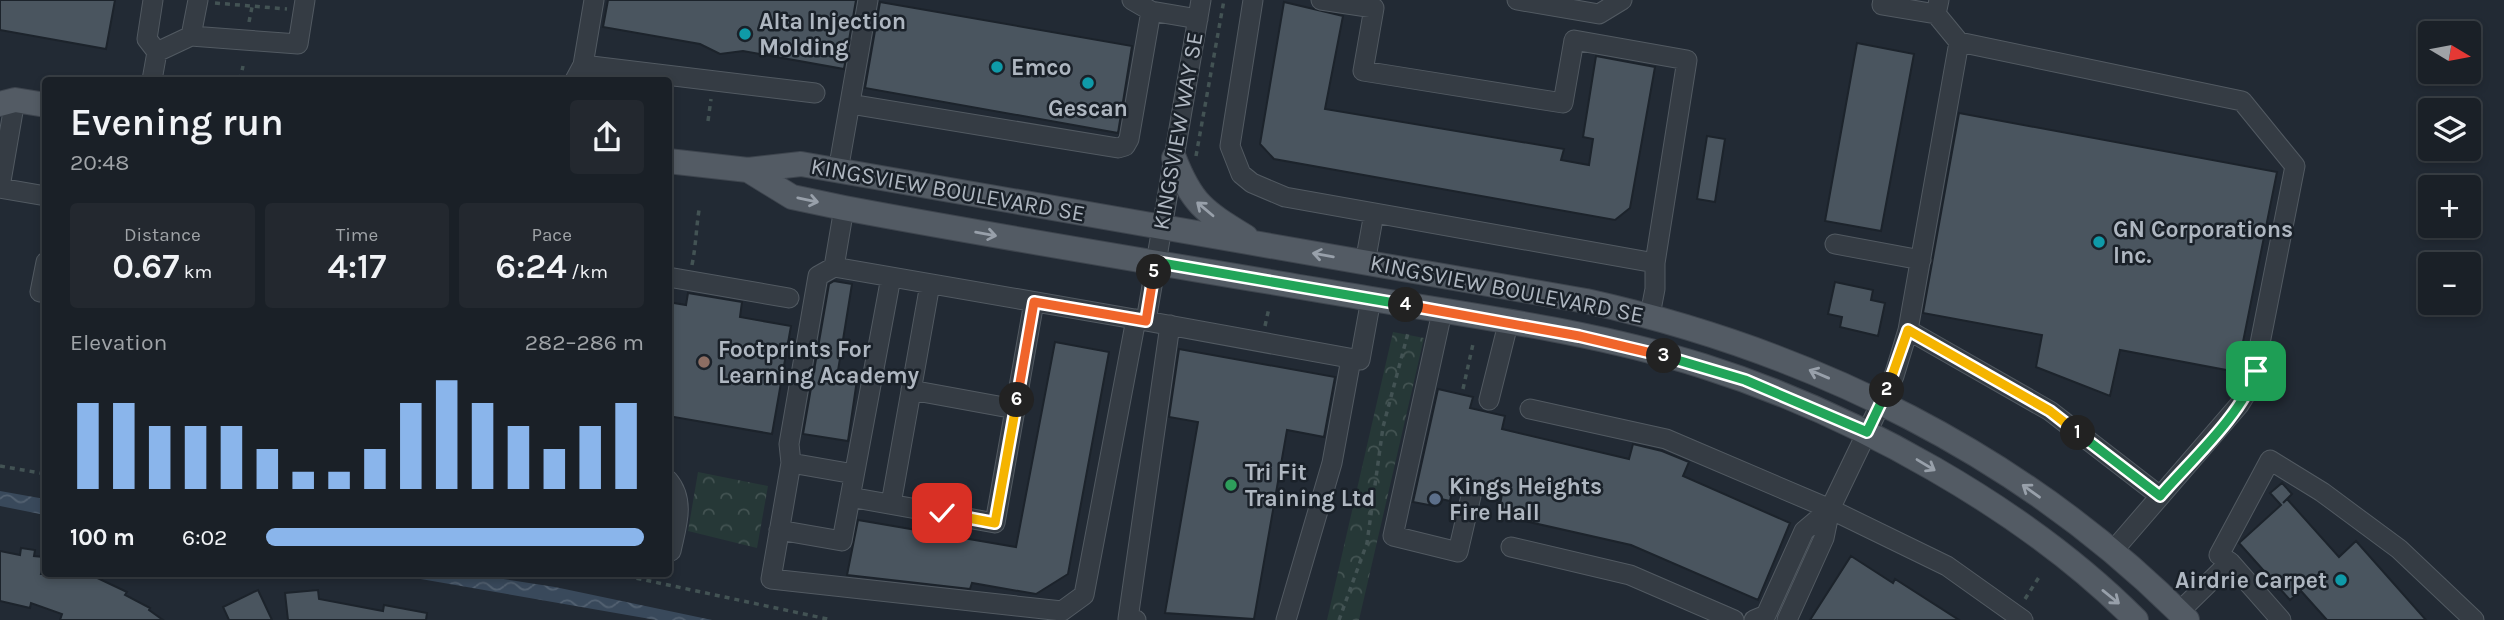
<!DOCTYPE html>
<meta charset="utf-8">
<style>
body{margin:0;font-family:Karla,sans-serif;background:#23282f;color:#f1f3f6;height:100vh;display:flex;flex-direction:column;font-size:26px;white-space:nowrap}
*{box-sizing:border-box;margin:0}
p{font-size:23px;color:#9fa3a7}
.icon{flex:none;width:38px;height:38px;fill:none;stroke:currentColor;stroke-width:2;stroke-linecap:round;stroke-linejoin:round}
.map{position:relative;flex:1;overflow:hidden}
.sheet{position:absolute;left:42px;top:77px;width:630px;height:500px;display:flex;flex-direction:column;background:#1a2027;border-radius:7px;box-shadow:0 4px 10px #0003,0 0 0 2px #383e44}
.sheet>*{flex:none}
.needle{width:46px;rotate:100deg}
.controls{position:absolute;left:2418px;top:21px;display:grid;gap:14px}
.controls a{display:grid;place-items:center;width:63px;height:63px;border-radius:7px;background:#1a2027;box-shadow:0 4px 10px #0003,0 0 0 2px #383e44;font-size:35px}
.pin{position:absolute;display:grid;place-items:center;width:60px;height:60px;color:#fff;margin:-30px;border-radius:14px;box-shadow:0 4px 10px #0006}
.km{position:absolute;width:35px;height:35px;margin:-18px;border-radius:50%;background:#222;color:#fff;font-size:19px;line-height:35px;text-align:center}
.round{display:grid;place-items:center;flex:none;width:74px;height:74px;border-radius:7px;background:#23282f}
.summary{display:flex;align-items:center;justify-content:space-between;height:119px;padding:0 28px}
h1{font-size:38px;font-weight:600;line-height:52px}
.metrics{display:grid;grid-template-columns:repeat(3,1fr);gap:10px;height:119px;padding:7px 28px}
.metrics div{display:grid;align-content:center;border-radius:7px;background:#23282f;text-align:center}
.metrics b{font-size:35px;font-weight:600}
.metrics small{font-size:19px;font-weight:400}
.metrics p{font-size:19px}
.chart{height:196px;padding:14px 28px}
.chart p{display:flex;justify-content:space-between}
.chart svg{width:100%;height:126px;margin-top:7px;stroke:#8ab5eb;stroke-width:6}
ul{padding:0 28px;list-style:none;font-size:23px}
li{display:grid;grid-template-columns:112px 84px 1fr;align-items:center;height:52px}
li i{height:18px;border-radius:9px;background:#8ab5eb}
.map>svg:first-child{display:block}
</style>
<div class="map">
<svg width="2504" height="620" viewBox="0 0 2504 620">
<defs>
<pattern id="park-crowns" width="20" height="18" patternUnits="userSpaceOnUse" patternTransform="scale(1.75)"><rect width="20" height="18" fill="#263837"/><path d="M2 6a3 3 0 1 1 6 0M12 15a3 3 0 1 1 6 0" fill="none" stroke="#435352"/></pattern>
<pattern id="water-waves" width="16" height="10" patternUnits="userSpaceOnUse" patternTransform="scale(1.75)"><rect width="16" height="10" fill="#39495b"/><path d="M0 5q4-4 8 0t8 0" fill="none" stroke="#536171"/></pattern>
</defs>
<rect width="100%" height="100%" fill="#222a34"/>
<path fill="url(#park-crowns)" d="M1393 332 1424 338 1359 620H1327Z
M698 472 768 486 757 548 688 531Z"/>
<path fill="url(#water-waves)" d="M0 491 45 499V515L0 506Z
M392 574H471L555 587 712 620H656Z"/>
<path fill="#4a555f" stroke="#1c232b" stroke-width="2" d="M0 0H115L106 49 0 30Z
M608 0H856L844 69 743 51 720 54 700 44 603 27Z
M880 2 1132 46 1118 133 865 88Z
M1284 2 1343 16 1325 109 1564 149 1561 160 1589 165 1593 139 1583 137 1596 56 1655 67 1630 208 1615 220 1274 159 1260 144Z
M1857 43 1914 54 1881 231 1825 221Z
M1959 113 2277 172 2237 372 2120 350 2110 396 2036 367 2042 335 1923 313Z
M1707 136 1725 139 1715 202 1697 199Z
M834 281 852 284 837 377 857 380 848 441 803 434 829 284Z
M1835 282 1873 290 1871 300 1885 303 1878 336 1840 327 1842 317 1828 314Z
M688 293 742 302 740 317 791 326 772 434 668 416V302L686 305Z
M1055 342 1109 352 1068 574 1036 594 972 583 970 589 847 575 858 520 1016 547Z
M1179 349 1335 377 1324 437 1287 430 1254 619 1165 613 1198 422 1169 417Z
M1438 389 1473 397 1470 408 1505 416 1502 429 1629 459 1633 444 1662 451 1689 462 1683 476 1790 523 1758 600 1631 545 1498 515 1503 489 1455 478 1450 501 1436 498 1434 506 1413 502Z
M2282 483 2292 494 2283 503 2287 499 2339 557 2356 541 2426 620H2327L2301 591 2290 600 2239 543 2281 505 2270 493Z
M21 548 35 550 34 556 44 557 41 574H89L127 592 125 595 150 608 149 610 163 620H60L62 614 31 603 30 608 0 601V551L20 555Z
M1851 556 1893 583 1895 579 1959 620H1810Z
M258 590 272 620H229L223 607Z
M318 590 319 599 383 611 384 605 427 613 426 620H288L285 593Z"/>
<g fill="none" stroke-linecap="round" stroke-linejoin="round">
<defs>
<path id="minor" d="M153 0 147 39 157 52
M1132 0 1151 11 1198 19
M1201 0 1146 321 1360 360 1371 299
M1253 0 1230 146 1241 174 1252 183 1285 197 1655 263
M1321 0 1374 8 1363 71 1563 103 1574 40 1687 60 1655 263V289L1650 315
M1517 0 1599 14 1622 0
M1883 0 1882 5 1936 14 1939 0
M1936 14 1959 42
M191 36 198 0
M583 65 594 0
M152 80 157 52 191 36 298 44 305 0
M575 80 583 65 815 93
M850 104 1118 148 1125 146 1129 139 1151 11
M838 171 868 0
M0 187 15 100
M0 188 46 196
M844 208 834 267 1146 321
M1835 244 1921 260
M1365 263 1374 213
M668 277 789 298
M40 292 46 262
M1442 312 1393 536 1458 552 1471 496
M1908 330 2050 411 2160 496
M911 390 1015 409
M1489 400 1508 324
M1530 409 1666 439 1830 509 1824 538 1787 620
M791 463 789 444 818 276 834 267
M854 474 791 463 771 579 1062 611 1084 595 1136 319
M668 480C686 501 676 527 671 551L668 550
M850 497 995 523 1034 302
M891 504 930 284
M779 530 842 541 891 277
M1511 547 1630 575 1734 620
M2230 562 2219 555 2270 460 2322 492 2399 549 2474 620
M2179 612 2230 562 2281 620
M1136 620 1128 619 1170 325
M1286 620 1332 463 1351 359
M1754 620 1766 615 1804 531 1830 509
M2023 620 1947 566 1830 509 1894 376 1908 330 1959 42 2242 101 2295 166 2252 384 2239 405 2112 552"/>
<path id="major" d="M0 104 15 100 46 105
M1174 158C1192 204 1204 211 1246 237
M668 161 748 170 801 164 1586 301C1811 351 2024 455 2187 620
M748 170 792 197 844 208C1008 239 1172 265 1336 293 1458 314 1585 329 1703 366 1852 413 2026 509 2136 620"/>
</defs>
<use href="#minor" stroke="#525a62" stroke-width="21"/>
<use href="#major" stroke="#3e454e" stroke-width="26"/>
<path stroke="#435354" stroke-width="3.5" stroke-dasharray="5 5" stroke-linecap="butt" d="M215 3 287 9
M249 22 252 7
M240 80 243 66
M708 121 711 99
M1196 156 1224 0
M692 265C696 245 696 230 699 210
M1265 326 1269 308
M1463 389 1473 344
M0 466 46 474
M617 574 832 620
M2025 599 2041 574
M1339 620 1367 543 1383 427 1408 333"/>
<use href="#minor" stroke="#353c44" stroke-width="19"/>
<use href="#major" stroke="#535b64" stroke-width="24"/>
</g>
<defs><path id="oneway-shaft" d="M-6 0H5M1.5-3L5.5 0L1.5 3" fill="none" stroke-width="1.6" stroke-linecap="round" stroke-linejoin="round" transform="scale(1.75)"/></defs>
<g stroke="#98a0aa">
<use href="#oneway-shaft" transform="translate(808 200) rotate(12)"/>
<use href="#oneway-shaft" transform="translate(1205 209) rotate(-140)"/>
<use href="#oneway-shaft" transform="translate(986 234) rotate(10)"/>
<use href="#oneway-shaft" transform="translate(1323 255) rotate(-170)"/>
<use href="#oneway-shaft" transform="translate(1819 374) rotate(-157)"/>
<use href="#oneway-shaft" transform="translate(1926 465) rotate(31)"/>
<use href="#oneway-shaft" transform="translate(2031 491) rotate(-144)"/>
<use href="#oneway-shaft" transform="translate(2111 597) rotate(39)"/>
</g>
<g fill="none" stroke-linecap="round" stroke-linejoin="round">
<defs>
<path id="split-1" d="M2078 433 2160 496C2190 461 2243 414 2256 371"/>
<path id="split-2" d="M1887 390 1908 330 2050 411 2078 433"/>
<path id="split-3" d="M1664 356 1745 380 1867 432 1887 390"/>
<path id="split-4" d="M1406 305 1579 336 1664 356"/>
<path id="split-5" d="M1154 272 1156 262 1406 305"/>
<path id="split-6" d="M1017 400 1034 302 1146 321 1154 272"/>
<path id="split-7" d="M942 513 995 523 1017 400"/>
</defs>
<use href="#split-1" stroke="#fff" stroke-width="14"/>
<use href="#split-2" stroke="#fff" stroke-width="14"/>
<use href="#split-3" stroke="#fff" stroke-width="14"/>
<use href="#split-4" stroke="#fff" stroke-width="14"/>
<use href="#split-5" stroke="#fff" stroke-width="14"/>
<use href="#split-6" stroke="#fff" stroke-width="14"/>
<use href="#split-7" stroke="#fff" stroke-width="14"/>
<use href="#split-1" stroke="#22a559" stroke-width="9"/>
<use href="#split-2" stroke="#f5b400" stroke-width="9"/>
<use href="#split-3" stroke="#22a559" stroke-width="9"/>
<use href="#split-4" stroke="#f0652b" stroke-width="9"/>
<use href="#split-5" stroke="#22a559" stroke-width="9"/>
<use href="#split-6" stroke="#f0652b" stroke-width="9"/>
<use href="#split-7" stroke="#f5b400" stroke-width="9"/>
</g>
<g fill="#0f9aa8" stroke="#1a2129" stroke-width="2.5">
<circle cx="745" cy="34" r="7"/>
<circle cx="997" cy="67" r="7"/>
<circle cx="1088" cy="83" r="7"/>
<circle cx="2099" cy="242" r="7"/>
<circle cx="2341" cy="580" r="7"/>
</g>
<circle fill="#8d6e63" stroke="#1a2129" stroke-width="2.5" cx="704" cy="362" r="7"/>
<circle fill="#2e9e5b" stroke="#1a2129" stroke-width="2.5" cx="1231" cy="485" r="7"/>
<circle fill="#5c6f8a" stroke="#1a2129" stroke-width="2.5" cx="1435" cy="499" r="7"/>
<g text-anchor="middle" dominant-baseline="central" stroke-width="5" stroke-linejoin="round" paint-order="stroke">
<g font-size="23" font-weight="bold" fill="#afb7c1" stroke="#1a2129" text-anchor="start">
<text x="759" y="21">Alta Injection<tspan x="759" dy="26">Molding</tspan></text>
<text x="1011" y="67">Emco</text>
<text x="1088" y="108" text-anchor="middle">Gescan</text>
<text x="2113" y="229">GN Corporations<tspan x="2113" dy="26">Inc.</tspan></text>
<text x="718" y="349">Footprints For<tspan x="718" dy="26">Learning Academy</tspan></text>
<text x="1245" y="472">Tri Fit<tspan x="1245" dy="26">Training Ltd</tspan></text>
<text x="1449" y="486">Kings Heights<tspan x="1449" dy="26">Fire Hall</tspan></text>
<text x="2327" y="580" text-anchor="end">Airdrie Carpet</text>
</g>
<g font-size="23" fill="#afb7c1" stroke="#1a2129">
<text transform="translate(1178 131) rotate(-80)">KINGSVIEW WAY SE</text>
<text transform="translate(948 190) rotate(10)">KINGSVIEW BOULEVARD SE</text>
<text transform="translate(1507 289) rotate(11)">KINGSVIEW BOULEVARD SE</text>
</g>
</g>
</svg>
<div class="controls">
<a><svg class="needle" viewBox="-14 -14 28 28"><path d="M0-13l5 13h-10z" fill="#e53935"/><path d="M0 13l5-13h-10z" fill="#9fa3a7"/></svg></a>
<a><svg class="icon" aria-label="layers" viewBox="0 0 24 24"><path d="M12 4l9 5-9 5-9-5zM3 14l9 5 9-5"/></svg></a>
<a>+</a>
<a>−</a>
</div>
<div class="pin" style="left:2256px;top:371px;background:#1e9e55"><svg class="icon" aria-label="arrive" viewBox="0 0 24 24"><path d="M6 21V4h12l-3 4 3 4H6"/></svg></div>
<div class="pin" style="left:942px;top:513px;background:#d93025"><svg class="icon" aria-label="check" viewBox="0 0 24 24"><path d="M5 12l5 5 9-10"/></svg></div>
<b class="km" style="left:2078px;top:433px">1</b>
<b class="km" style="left:1887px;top:390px">2</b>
<b class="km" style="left:1664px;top:356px">3</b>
<b class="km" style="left:1406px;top:305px">4</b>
<b class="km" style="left:1154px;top:272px">5</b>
<b class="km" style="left:1017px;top:400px">6</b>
<section class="sheet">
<div class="summary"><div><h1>Evening run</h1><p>20:48</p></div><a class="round"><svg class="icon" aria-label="share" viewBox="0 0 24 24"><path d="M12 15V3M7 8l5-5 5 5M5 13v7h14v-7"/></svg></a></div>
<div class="metrics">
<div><p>Distance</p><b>0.67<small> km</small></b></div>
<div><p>Time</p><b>4:17</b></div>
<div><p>Pace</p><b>6:24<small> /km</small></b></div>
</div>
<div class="chart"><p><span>Elevation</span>282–286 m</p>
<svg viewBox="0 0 160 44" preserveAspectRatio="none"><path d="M5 44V14M15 44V14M25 44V22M35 44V22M45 44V22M55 44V30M65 44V38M75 44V38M85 44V30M95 44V14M105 44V6M115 44V14M125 44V22M135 44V30M145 44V22M155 44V14"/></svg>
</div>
<ul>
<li><b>100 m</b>6:02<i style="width:100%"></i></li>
</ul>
</section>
</div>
